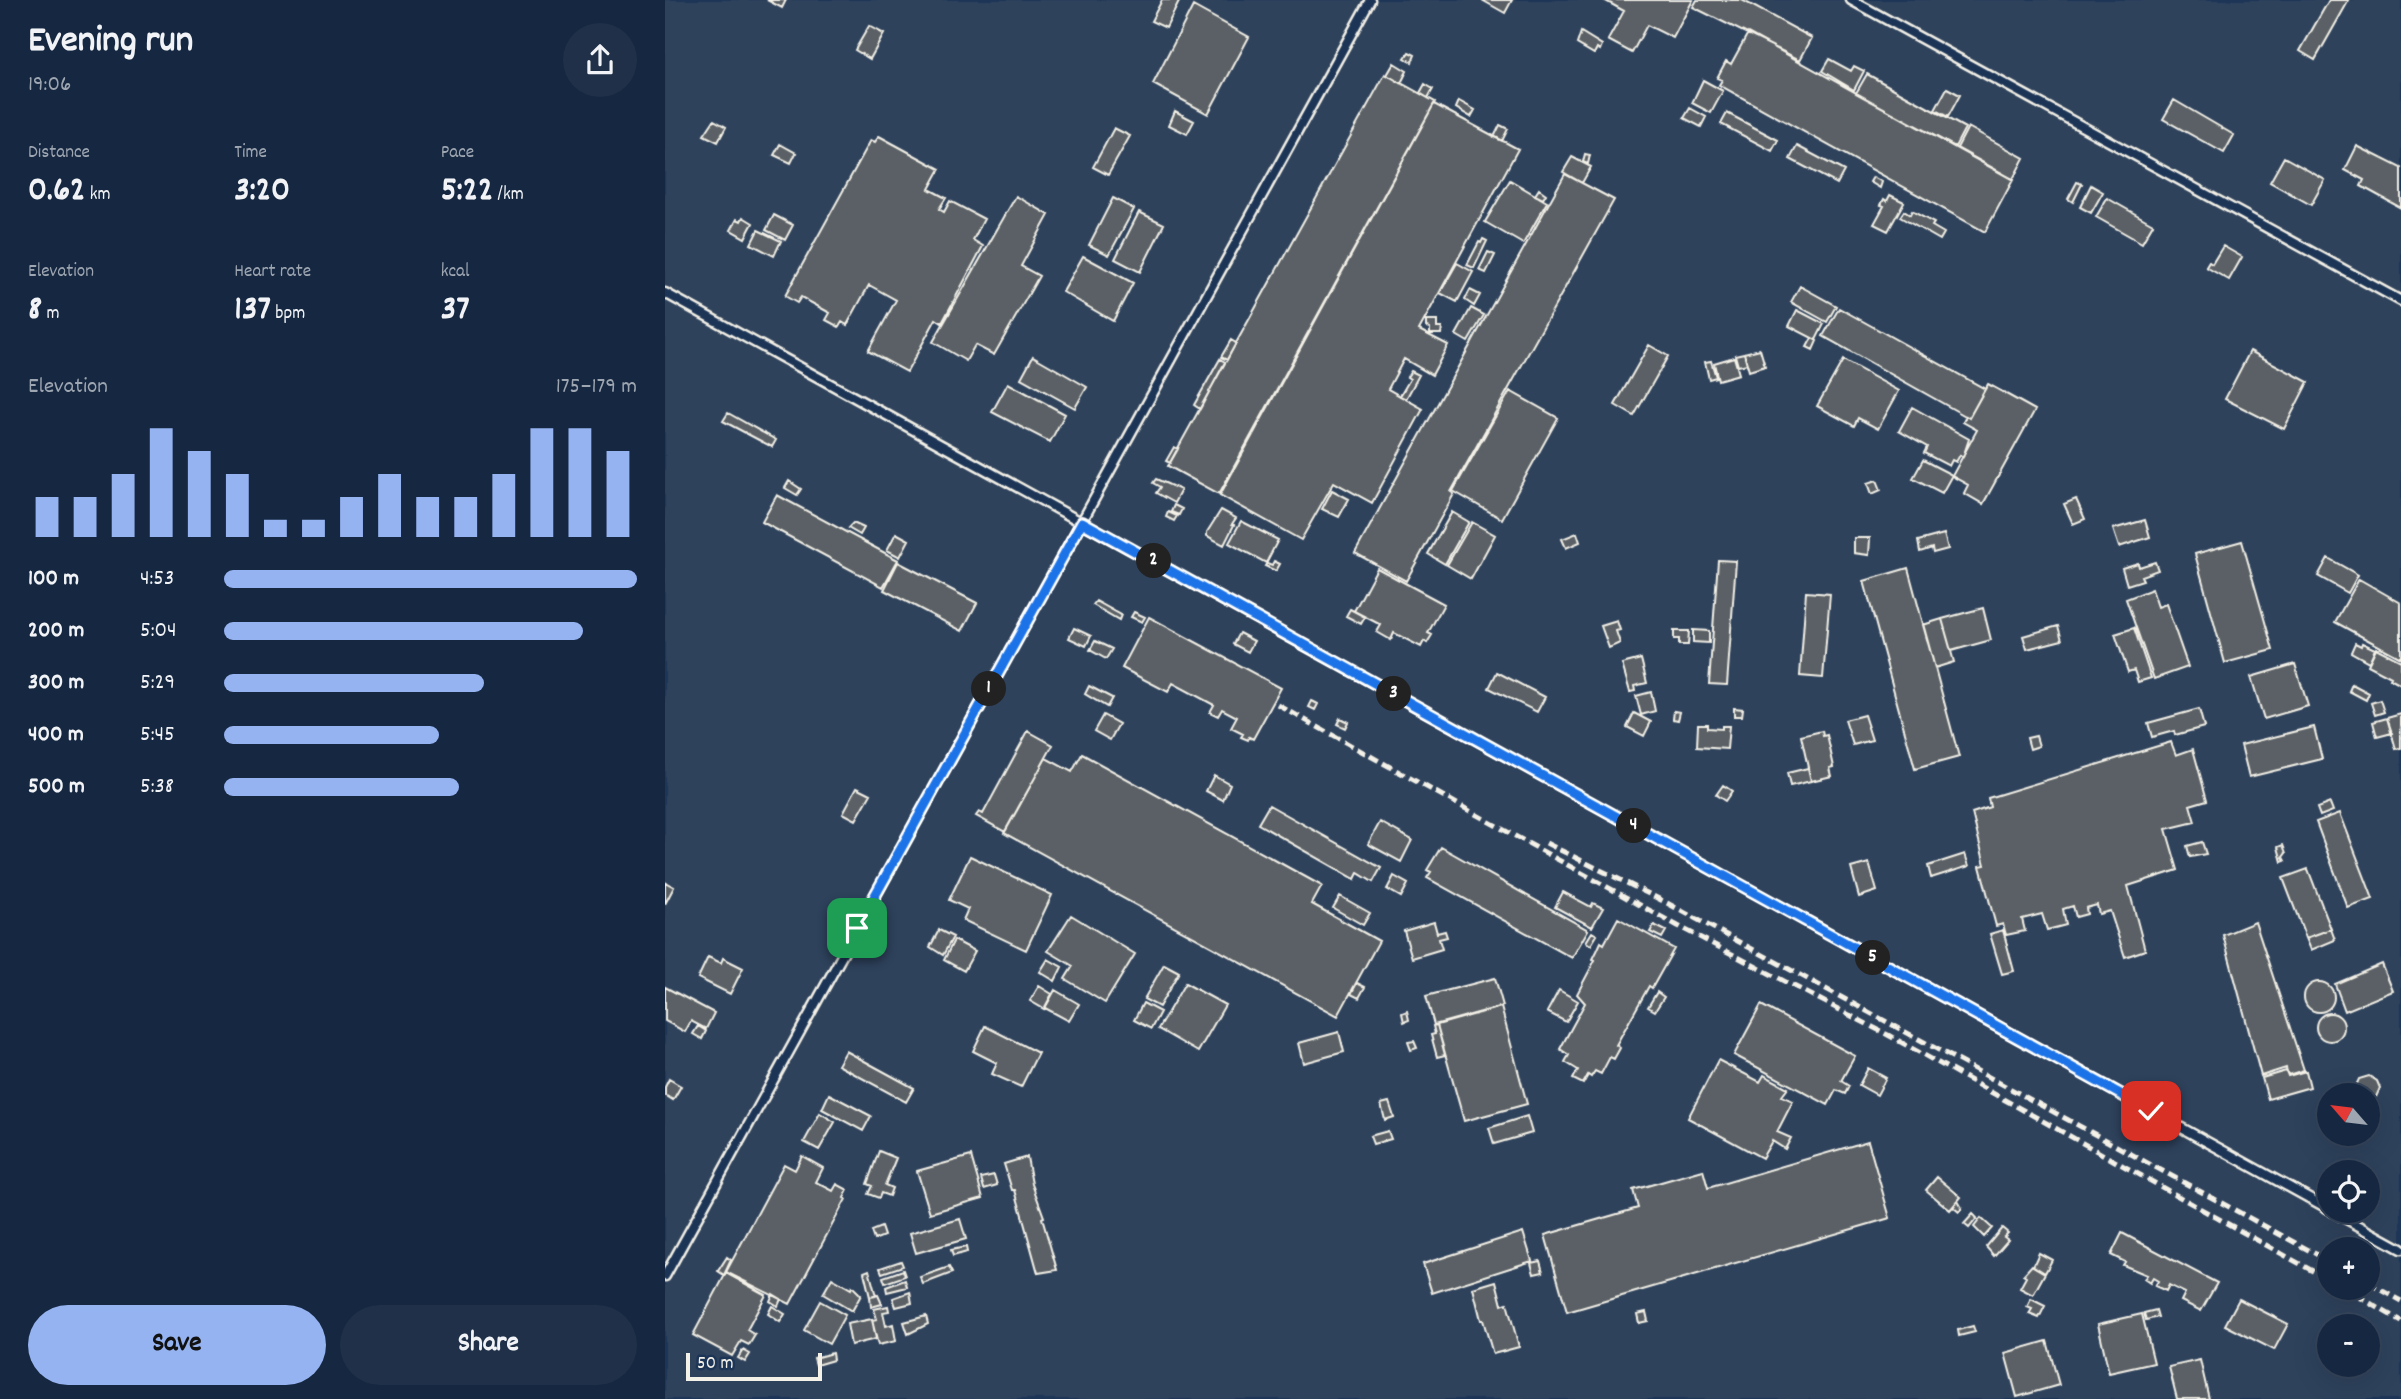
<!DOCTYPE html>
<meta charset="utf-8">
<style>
body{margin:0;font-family:Dekko,sans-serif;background:#1f3048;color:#f1f3f6;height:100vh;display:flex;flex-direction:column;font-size:26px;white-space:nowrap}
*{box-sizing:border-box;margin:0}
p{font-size:23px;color:#9ea6b1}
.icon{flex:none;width:38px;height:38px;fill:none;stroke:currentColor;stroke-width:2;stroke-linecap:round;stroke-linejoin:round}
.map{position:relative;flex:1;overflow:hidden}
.panel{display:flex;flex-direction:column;background:#162841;width:665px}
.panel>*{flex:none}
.needle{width:46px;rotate:298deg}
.fabs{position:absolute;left:1652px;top:1083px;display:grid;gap:14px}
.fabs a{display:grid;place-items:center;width:63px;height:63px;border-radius:50%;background:#162841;box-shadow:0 7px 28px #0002,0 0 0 2px #35445a;font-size:35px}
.scale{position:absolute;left:21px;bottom:18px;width:136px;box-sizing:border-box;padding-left:7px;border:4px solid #f4f1e8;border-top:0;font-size:19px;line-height:24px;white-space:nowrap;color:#f4f1e8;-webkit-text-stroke:5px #1d3557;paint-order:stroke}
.pin{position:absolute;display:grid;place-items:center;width:60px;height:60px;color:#fff;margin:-30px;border-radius:14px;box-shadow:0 4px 10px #0006}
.km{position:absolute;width:35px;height:35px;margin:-18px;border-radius:50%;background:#222;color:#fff;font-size:19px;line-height:35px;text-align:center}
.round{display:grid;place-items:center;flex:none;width:74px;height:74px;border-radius:37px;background:#1f3048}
.overview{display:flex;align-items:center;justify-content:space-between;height:119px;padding:0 28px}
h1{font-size:38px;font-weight:800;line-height:52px}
.stats{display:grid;grid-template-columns:repeat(3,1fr);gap:10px;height:119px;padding:7px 28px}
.stats div{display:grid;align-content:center}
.stats b{font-size:35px;font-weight:800}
.stats small{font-size:19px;font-weight:400}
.stats p{font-size:19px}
.chart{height:196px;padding:14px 28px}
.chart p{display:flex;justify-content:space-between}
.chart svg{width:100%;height:126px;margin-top:7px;stroke:#95b2f1;stroke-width:6}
.action{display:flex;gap:14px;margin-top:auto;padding:14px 28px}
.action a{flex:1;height:80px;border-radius:42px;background:#95b2f1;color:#111;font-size:28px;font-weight:800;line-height:80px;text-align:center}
.action a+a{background:#1f3048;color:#f1f3f6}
ul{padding:0 28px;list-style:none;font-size:23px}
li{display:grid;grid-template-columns:112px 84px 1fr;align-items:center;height:52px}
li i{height:18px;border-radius:9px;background:#95b2f1}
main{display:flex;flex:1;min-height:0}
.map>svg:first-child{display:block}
</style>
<main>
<section class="panel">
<div class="overview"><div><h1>Evening run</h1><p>19:06</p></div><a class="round"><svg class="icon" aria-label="share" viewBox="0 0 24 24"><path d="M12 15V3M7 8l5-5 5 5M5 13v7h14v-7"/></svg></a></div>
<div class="stats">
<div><p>Distance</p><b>0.62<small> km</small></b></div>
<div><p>Time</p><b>3:20</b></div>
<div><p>Pace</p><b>5:22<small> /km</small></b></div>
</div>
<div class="stats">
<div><p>Elevation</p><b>8<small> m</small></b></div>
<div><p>Heart rate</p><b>137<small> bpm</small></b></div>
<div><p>kcal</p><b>37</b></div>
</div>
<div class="chart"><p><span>Elevation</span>175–179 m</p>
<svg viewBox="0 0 160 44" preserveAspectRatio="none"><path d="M5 44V30M15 44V30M25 44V22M35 44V6M45 44V14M55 44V22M65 44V38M75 44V38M85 44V30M95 44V22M105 44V30M115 44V30M125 44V22M135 44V6M145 44V6M155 44V14"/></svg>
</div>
<ul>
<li><b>100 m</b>4:53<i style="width:100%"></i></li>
<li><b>200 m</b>5:04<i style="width:87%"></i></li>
<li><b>300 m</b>5:29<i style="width:63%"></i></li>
<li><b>400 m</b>5:45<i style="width:52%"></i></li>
<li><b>500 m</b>5:38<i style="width:57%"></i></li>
</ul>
<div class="action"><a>Save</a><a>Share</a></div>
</section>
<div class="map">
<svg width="1736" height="1399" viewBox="0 0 1736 1399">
<rect width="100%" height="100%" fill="#1d3557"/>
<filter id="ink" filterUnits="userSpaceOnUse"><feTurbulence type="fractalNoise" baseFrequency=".0143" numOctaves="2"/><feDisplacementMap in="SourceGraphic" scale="14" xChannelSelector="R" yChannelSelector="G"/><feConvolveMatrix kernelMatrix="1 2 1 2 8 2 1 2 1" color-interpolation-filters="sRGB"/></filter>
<g filter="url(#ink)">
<path fill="#2f425b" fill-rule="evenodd" d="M0 0H1736V1399H0ZM1664 1096H1703V1134H1664ZM1664 1172H1703V1211H1664ZM1664 1250H1703V1288H1664ZM1664 1326H1703V1365H1664Z"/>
<path fill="#5a6065" stroke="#f4f1e8" stroke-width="2" d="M102 0H121L117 8Z
M497 0H515L501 28 486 21Z
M817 0H847L840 13Z
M939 0H1028L1008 38 982 25 967 53 943 40 959 11Z
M1032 0H1077L1147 38 1135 60 1028 7Z
M1664 0H1684L1650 60 1635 51Z
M528 6 584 37 543 114 488 84Z
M204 26 219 34 205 59 190 50Z
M916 32 937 45 935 50 932 48 929 54 912 44Z
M1083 33 1348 180 1320 232 1054 85 1057 80 1052 78 1061 61 1066 64Z
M744 52 750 55 747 62 740 58Z
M1164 59 1186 71 1189 66 1199 71 1189 90 1157 71Z
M729 63 742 71 736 83 722 75Z
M720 74 770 102 554 494 503 466Z
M1202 74 1300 128 1290 147 1191 93Z
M1038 80 1058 91 1046 113 1027 103Z
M760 84 768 89 763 98 755 93Z
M1282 88 1295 95 1283 117 1270 110Z
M1509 100 1569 135 1559 153 1498 119Z
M794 101 810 110 806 117 791 108Z
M769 104 853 149 754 330 783 345 767 375 739 359 723 389 758 409 707 503 669 482 636 540 555 495Z
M1025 108 1041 117 1036 127 1019 118Z
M510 111 529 121 522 134 504 125Z
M1062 113 1113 140 1107 151 1056 124Z
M49 120 61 127 53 142 39 135Z
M835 125 843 129 837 141 829 137Z
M1303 127 1359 158 1348 179 1292 148Z
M449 128 465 136 443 175 428 167Z
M214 136 275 169 264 189 281 198 274 209 279 212 285 201 319 219 308 240 318 246 277 323 271 319 242 372 203 351 231 300 204 285 182 325 177 322 174 327 161 320 165 313 136 297 132 303 120 296 206 140 210 142Z
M115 144 131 153 126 163 109 155Z
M1132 146 1179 171 1172 184 1125 159Z
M1692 146 1736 168V208L1696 186 1699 180 1680 170Z
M920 154 925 155 923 164 918 162Z
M907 157 926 167 917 183 898 172Z
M1619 157 1660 180 1646 205 1605 182Z
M900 174 949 200 786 492 789 494 741 581 690 553Z
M1208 177 1217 182 1215 188 1205 182Z
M845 180 882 202 858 244 820 222Z
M1412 182 1417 184 1408 202 1403 199Z
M1426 185 1438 192 1426 213 1415 207Z
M874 189 881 194 878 199 870 195Z
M1225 195 1239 202 1223 231 1209 224 1219 206 1216 205 1219 199 1222 201Z
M351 196 384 215 356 266 374 276 329 355 310 345 301 361 268 342Z
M448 198 469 209 444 255 424 245Z
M1442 198 1488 224 1477 243 1431 217Z
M1239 211 1245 215 1247 211 1269 223 1267 226 1279 233 1275 240 1235 217Z
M474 212 499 224 475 272 450 259Z
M109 215 128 225 120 240 101 230Z
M78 217 88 223 80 238 66 230 72 219 76 221Z
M93 230 116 241 109 256 86 244Z
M818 239 822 241 809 268 802 265 814 242 816 243Z
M1558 246 1577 257 1564 280 1541 267 1544 262 1547 264Z
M823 252 830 255 821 273 814 270Z
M418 256 468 283 448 321 398 292Z
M792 263 808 272 792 302 775 293Z
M1135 286 1171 306 1162 322 1126 302Z
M805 290 815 295 809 306 800 300Z
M806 308 819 315 803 342 791 335Z
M1174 308 1320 389 1304 418 1158 336Z
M1132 310 1159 324 1151 340 1124 326Z
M761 321H772V328H777L776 334H765V328L761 327Z
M1147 338 1152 341 1148 350 1142 347Z
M566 340 571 343 562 360 556 357Z
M984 345 1003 356 969 416 950 405Z
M1095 349 1100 366 1084 371 1079 353Z
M1585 351 1643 382 1619 429 1560 399Z
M1079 353 1082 364 1073 366 1070 355Z
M368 356 422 387 410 408 356 378Z
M1069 357 1074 374 1053 380 1049 363Z
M555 359 560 362 535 409 529 405Z
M1178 360 1234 391 1213 429 1193 418 1189 426 1152 406Z
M1046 361 1051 377 1044 379 1040 362Z
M746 371 754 375 741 399 735 396 745 379 742 377Z
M343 383 400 414 385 442 327 412Z
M1323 384 1370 410 1318 504 1299 493 1303 485 1287 476 1312 430 1298 422 1301 416 1304 418Z
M845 391 893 418 837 519 788 491Z
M1247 407 1304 439 1298 457 1295 455 1291 462 1287 460 1284 466 1259 453 1262 447 1234 431Z
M63 413 111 440 107 447 58 421Z
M509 447 513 449 505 463 501 461Z
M1258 460 1287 475 1277 493 1248 478Z
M491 479 516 490 509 503 491 493 495 487 488 483Z
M1212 480 1216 490 1207 494 1203 483Z
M124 481 136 489 132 495 120 488Z
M667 490 684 499 674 517 657 509Z
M112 495 233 560 218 587 97 522Z
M1411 499 1420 519 1408 524 1399 504Z
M509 505 517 509 514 515 506 512Z
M556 510 571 518 567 524 569 525 559 545 542 536V532Z
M503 512 512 516 509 521 501 517Z
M787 512 804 522 780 564 763 554Z
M1480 520 1485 537 1454 547 1448 529Z
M576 521 613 540 601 563 564 543Z
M807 522 830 535 806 579 782 565Z
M188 523 199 528 195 535 183 528Z
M231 533 244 540 235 557 222 550Z
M912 533 915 542 901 548 897 539Z
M1279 534 1283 549 1268 553 1267 548 1255 552 1253 541Z
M1189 538H1205L1204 555 1189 553Z
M1577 541 1608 650 1560 663 1530 554Z
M1663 558 1693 575 1683 593 1653 576Z
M1053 560 1071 561 1062 685 1044 684Z
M609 561 615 564 611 571 600 566 602 563 607 565Z
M233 562 312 603 297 631 219 590Z
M1490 562 1493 570 1476 576 1478 580 1462 585 1457 568 1473 563 1474 567Z
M712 568 779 604 763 633 767 635 762 643 759 641 756 647 729 633 726 640 712 632 716 625 689 611Z
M1243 568 1294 757 1250 769 1199 581Z
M1694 579 1736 603V658L1670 622Z
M1487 589 1493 607 1501 604 1523 667 1489 679 1461 599Z
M1141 592 1165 594 1158 678 1135 676Z
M431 601 456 615 454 620 428 605Z
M1318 608 1326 640 1286 651 1277 619Z
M685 609 700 617 696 624 681 616Z
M469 612 480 617 477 622 466 617Z
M484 617 616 688 588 739 584 737 583 740 576 737 578 734 566 728 572 717 557 709 553 716 545 712 549 705 508 683 503 692 457 668Z
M1277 619 1289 662 1270 668 1258 625Z
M952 621 955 630 951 631 955 643 944 648 936 626Z
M1393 626 1397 640 1362 649 1358 636Z
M409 628 426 636 421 646 404 638Z
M1469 628 1486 678 1473 682 1469 670 1463 672 1450 634Z
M1028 630 1044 631V643L1028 642Z
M1009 631H1024L1023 645H1014V639H1009Z
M574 633 589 641 583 652 568 644Z
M430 641 447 649 441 659 425 650Z
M1690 643 1696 646 1697 643 1710 649 1704 662 1686 652Z
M1711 648 1736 661V685L1725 679 1726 677 1703 665Z
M976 659 982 683 969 686 970 691 965 692 957 664Z
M1630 664 1643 706 1599 719 1586 677Z
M832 672 880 697 872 712 824 688Z
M1687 684 1704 693 1701 700 1684 691Z
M424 686 447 698 442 707 420 694Z
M986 692 990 711 976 715 971 696Z
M1715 700 1719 712 1710 715 1706 703Z
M647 701 653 704 650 710 644 707Z
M1069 708 1078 709 1077 716H1069Z
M1534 709 1539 727 1510 735 1509 731 1487 737 1483 723Z
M1009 711 1015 712 1013 720 1008 719Z
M969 713 986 722 979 736 962 727Z
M1736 714V748L1731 749 1722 718Z
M438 715 454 724 445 740 429 731Z
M1199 715 1207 740 1188 745 1180 720Z
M675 718 683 722 680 728 672 724Z
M1722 718 1727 733 1712 737 1708 722Z
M1033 724H1042V728L1057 729V726H1064L1062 749 1032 747Z
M1649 727 1657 759 1584 777 1576 745Z
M363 731 388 745 340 832 311 816 314 812 318 814Z
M1157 731 1158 736 1162 735 1169 767 1165 768 1167 776 1146 781 1136 736Z
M1371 736 1374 746 1365 749 1362 738Z
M1506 742 1511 755 1528 749 1542 800 1525 805 1530 822 1501 829 1513 870 1463 886 1480 950 1460 957 1445 911 1434 914 1432 905 1421 908 1422 914 1411 917 1408 906 1398 909 1401 925 1382 930 1377 914 1357 919 1360 931 1341 935 1338 924 1331 926 1315 866 1320 865 1307 813 1325 807 1323 798Z
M417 754 657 886 647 904 714 941 673 1016 339 833 381 758 407 772Z
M1143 768 1146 781 1125 786 1122 773Z
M549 775 565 784 558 800 541 791Z
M1058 785 1067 791 1060 801 1051 795Z
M192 787 206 794 191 820 178 813Z
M1665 803 1668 811 1655 816 1652 808Z
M604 805 716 868 708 882 693 873 690 879 593 824Z
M1675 813 1708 899 1683 908 1651 822Z
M715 822 747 840 736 862 703 844Z
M1537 842 1541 854 1525 857 1522 846Z
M1618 845 1621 853 1618 857 1620 861 1617 862 1613 847Z
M776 847 923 930 907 958 762 878 766 872 762 870Z
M1300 854 1304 866 1266 878 1263 866Z
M305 856 387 895 361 950 298 920 303 909 284 900Z
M1204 863 1212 891 1194 897 1186 868Z
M1643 869 1666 929 1641 938 1618 878Z
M729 876 743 884 736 897 722 889Z
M0 882 9 887 0 904Z
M898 892 926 907 928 903 938 908 927 927 890 907Z
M675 896 705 913 698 925 668 908Z
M406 915 470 954 440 1003 400 979 408 966 383 951Z
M953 918 1009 949 987 988 984 986 951 1045 955 1048 949 1059 945 1057 936 1074 930 1071 926 1077 923 1075 918 1084 908 1079 913 1070 900 1062 904 1055 895 1049 920 1003 912 994 930 960 928 959 932 951 936 942 939 944Z
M769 922 772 933 780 931 782 937 774 939 777 949 747 958 739 931Z
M1590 922 1639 1070 1623 1075 1621 1068 1596 1076 1558 935Z
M989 925 1001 931 997 938 985 932Z
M1666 929 1670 940 1646 950 1641 938Z
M274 930 288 937 278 955 265 947Z
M1338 930 1349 971 1337 974 1325 934Z
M927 932 932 935 926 945 921 942Z
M289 940 310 951 299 971 279 960Z
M43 957 56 963 58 958 78 968 65 994 33 978Z
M383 959 397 967 390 981 375 972Z
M499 964 514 972 494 1007 479 999Z
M1717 964 1728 991 1680 1011 1670 984Z
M830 978 838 1006 769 1025 761 996Z
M1639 997a15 15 0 1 1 30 0a15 15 0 1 1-30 0Z
M520 983 560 1005 533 1052 493 1029Z
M692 983 700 987 694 998 686 994Z
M374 986 387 994 379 1009 365 1001Z
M0 987 49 1013 41 1029 26 1021 20 1032 0 1021Z
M390 990 414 1004 404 1021 380 1008Z
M894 990 913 1001 901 1022 882 1012Z
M992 992 999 997 990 1011 983 1007Z
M478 1003 495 1012 486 1029 469 1020Z
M1096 1005 1190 1056 1176 1081 1184 1086 1180 1094 1171 1090 1163 1105 1069 1055Z
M836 1007 862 1104 799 1121 772 1025Z
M742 1011 744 1020 739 1022 737 1013Z
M1651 1027a14 14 0 1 1 28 0a14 14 0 1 1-28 0Z
M772 1025 780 1055 772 1057 766 1035 770 1034 768 1026Z
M33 1026 41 1031 37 1039 28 1034Z
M320 1026 373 1053 356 1087 327 1074 332 1063 308 1051Z
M674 1032 679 1052 639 1063 634 1043Z
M749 1041 752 1048 746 1050 743 1042Z
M181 1051 249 1088 241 1102 173 1065Z
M1053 1060 1095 1082 1099 1075 1123 1088 1117 1096 1128 1101 1112 1132 1126 1138 1120 1149 1107 1141 1097 1158 1023 1118Z
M1203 1068 1221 1078 1212 1095 1194 1085Z
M1621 1071 1623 1076 1641 1071 1645 1087 1603 1099 1597 1078Z
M1704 1076 1712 1081 1715 1088 1711 1097 1704 1100 1703 1096H1693L1690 1088 1694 1079Z
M4 1079 16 1086 8 1100 0 1095V1087Z
M1669 1089 1680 1096H1664V1117L1657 1112 1655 1101 1661 1091Z
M164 1094 206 1116 198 1131 157 1109Z
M724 1102 729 1117 720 1120 716 1104Z
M155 1113 170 1122 154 1150 139 1142Z
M862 1116 867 1133 829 1144 824 1128Z
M723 1131 726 1139 708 1144 705 1136Z
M1203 1141 1225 1218 902 1312 880 1235 973 1208 968 1190 1038 1170 1043 1188Z
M214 1151 231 1158 220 1185 227 1188 224 1196 216 1193 214 1198 203 1194 207 1186 202 1184Z
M137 1156 158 1168 151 1182 168 1191 172 1184 183 1190 179 1198 181 1199 125 1304 61 1272 119 1164 130 1170Z
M306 1156 318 1198 265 1213 252 1171Z
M362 1157 367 1184 379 1217 377 1218 392 1270 373 1273 350 1190H347L339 1164Z
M329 1175 332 1185 319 1189 316 1178Z
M1272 1177 1296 1197 1285 1210 1261 1190Z
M1293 1201 1297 1208 1294 1212 1288 1207Z
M1308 1214 1312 1218 1304 1228 1299 1224Z
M1316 1218 1327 1228 1319 1237 1309 1227Z
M295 1219 301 1239 251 1253 245 1233Z
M216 1227 219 1236 209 1240 206 1231Z
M1337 1228 1343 1233 1339 1237 1343 1240 1329 1256 1321 1247Z
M858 1232 867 1261 767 1293 758 1264Z
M1457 1233 1552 1283 1536 1311 1516 1301 1520 1293 1504 1285 1501 1291 1490 1286 1493 1281 1488 1278 1485 1283 1479 1279 1482 1275 1458 1265 1460 1262 1446 1255Z
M301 1247 302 1252 288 1256 286 1250Z
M1374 1253 1387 1260 1380 1273 1368 1266Z
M62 1257 66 1260 59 1275 53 1271Z
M236 1261 238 1266 217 1273 215 1268Z
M875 1261 878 1272 869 1274 866 1263Z
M1367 1265 1380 1273 1368 1295 1355 1288 1361 1277 1358 1275Z
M284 1267 287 1273 258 1284 255 1277Z
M204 1270 211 1296 205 1297 199 1272Z
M238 1270 240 1276 220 1283 218 1277Z
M61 1273 101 1295 82 1330 90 1335 84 1345 76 1341 67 1356 28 1335Z
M167 1278 186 1289 187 1286 196 1295 187 1311 158 1294Z
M240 1280 242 1287 222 1292 221 1287Z
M831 1281 837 1305 842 1303 854 1347 828 1354 818 1320H816L808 1288Z
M245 1292 247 1303 231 1307 228 1298Z
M108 1294 116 1299 113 1306 105 1301Z
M213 1295 217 1304 206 1307 205 1297Z
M1366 1299 1380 1306 1374 1318 1364 1314 1367 1309 1362 1307Z
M1574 1299 1623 1324 1609 1350 1560 1325Z
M155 1301 180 1315 164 1344 139 1330Z
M107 1306 120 1314 115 1322 103 1314Z
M223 1306 224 1311 218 1312 221 1326 228 1324 231 1341 213 1345 207 1320 212 1319 209 1309Z
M1491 1310 1493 1317 1481 1320 1479 1313Z
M981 1312 983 1321 974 1323 972 1314Z
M1477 1314 1489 1363 1444 1373 1433 1324Z
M261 1316 263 1324 243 1334 239 1322Z
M207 1319 211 1339 186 1345 182 1324Z
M1308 1326 1310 1332 1294 1336 1293 1330Z
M1382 1341 1394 1385 1352 1397 1340 1353Z
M78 1350 85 1354 80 1362 73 1358Z
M167 1353 168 1360 151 1365 149 1358Z
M1535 1360 1544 1399H1512L1504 1367Z"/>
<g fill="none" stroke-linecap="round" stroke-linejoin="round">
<defs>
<path id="lane" d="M1186 0 1736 301
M0 293 1664 1209
M1667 1211 1736 1249
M0 1276 705 0"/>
</defs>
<use href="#lane" stroke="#f4f1e8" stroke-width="13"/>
<use href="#lane" stroke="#1d3557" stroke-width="8"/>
<path stroke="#f4f1e8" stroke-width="5" stroke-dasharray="10 5" stroke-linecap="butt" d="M613 705 1013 926 1223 1035 1664 1280
M881 843 1002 903 1664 1261
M1703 1283 1736 1301
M1679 1288 1736 1321"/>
</g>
</g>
<g fill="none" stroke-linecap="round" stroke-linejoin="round" filter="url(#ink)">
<defs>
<path id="route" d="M192 928 417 522 1486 1111"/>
</defs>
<use href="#route" stroke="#fff" stroke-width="14"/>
<use href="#route" stroke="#1a73e8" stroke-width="9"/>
</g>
</svg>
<div class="fabs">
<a><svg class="needle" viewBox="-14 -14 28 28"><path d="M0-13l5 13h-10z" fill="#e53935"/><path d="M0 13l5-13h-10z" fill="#9ea6b1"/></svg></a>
<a><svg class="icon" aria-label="locate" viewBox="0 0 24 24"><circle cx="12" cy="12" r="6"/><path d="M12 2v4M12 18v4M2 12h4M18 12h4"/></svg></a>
<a>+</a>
<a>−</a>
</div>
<div class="scale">50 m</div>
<div class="pin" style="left:192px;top:928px;background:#1e9e55"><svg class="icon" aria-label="arrive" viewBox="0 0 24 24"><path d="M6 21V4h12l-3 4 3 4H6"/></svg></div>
<div class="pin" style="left:1486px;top:1111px;background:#d93025"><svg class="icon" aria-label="check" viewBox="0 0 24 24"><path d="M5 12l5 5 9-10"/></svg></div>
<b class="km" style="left:324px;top:689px">1</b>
<b class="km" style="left:489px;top:561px">2</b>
<b class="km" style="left:729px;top:694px">3</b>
<b class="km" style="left:969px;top:826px">4</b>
<b class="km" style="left:1208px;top:958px">5</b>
</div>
</main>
